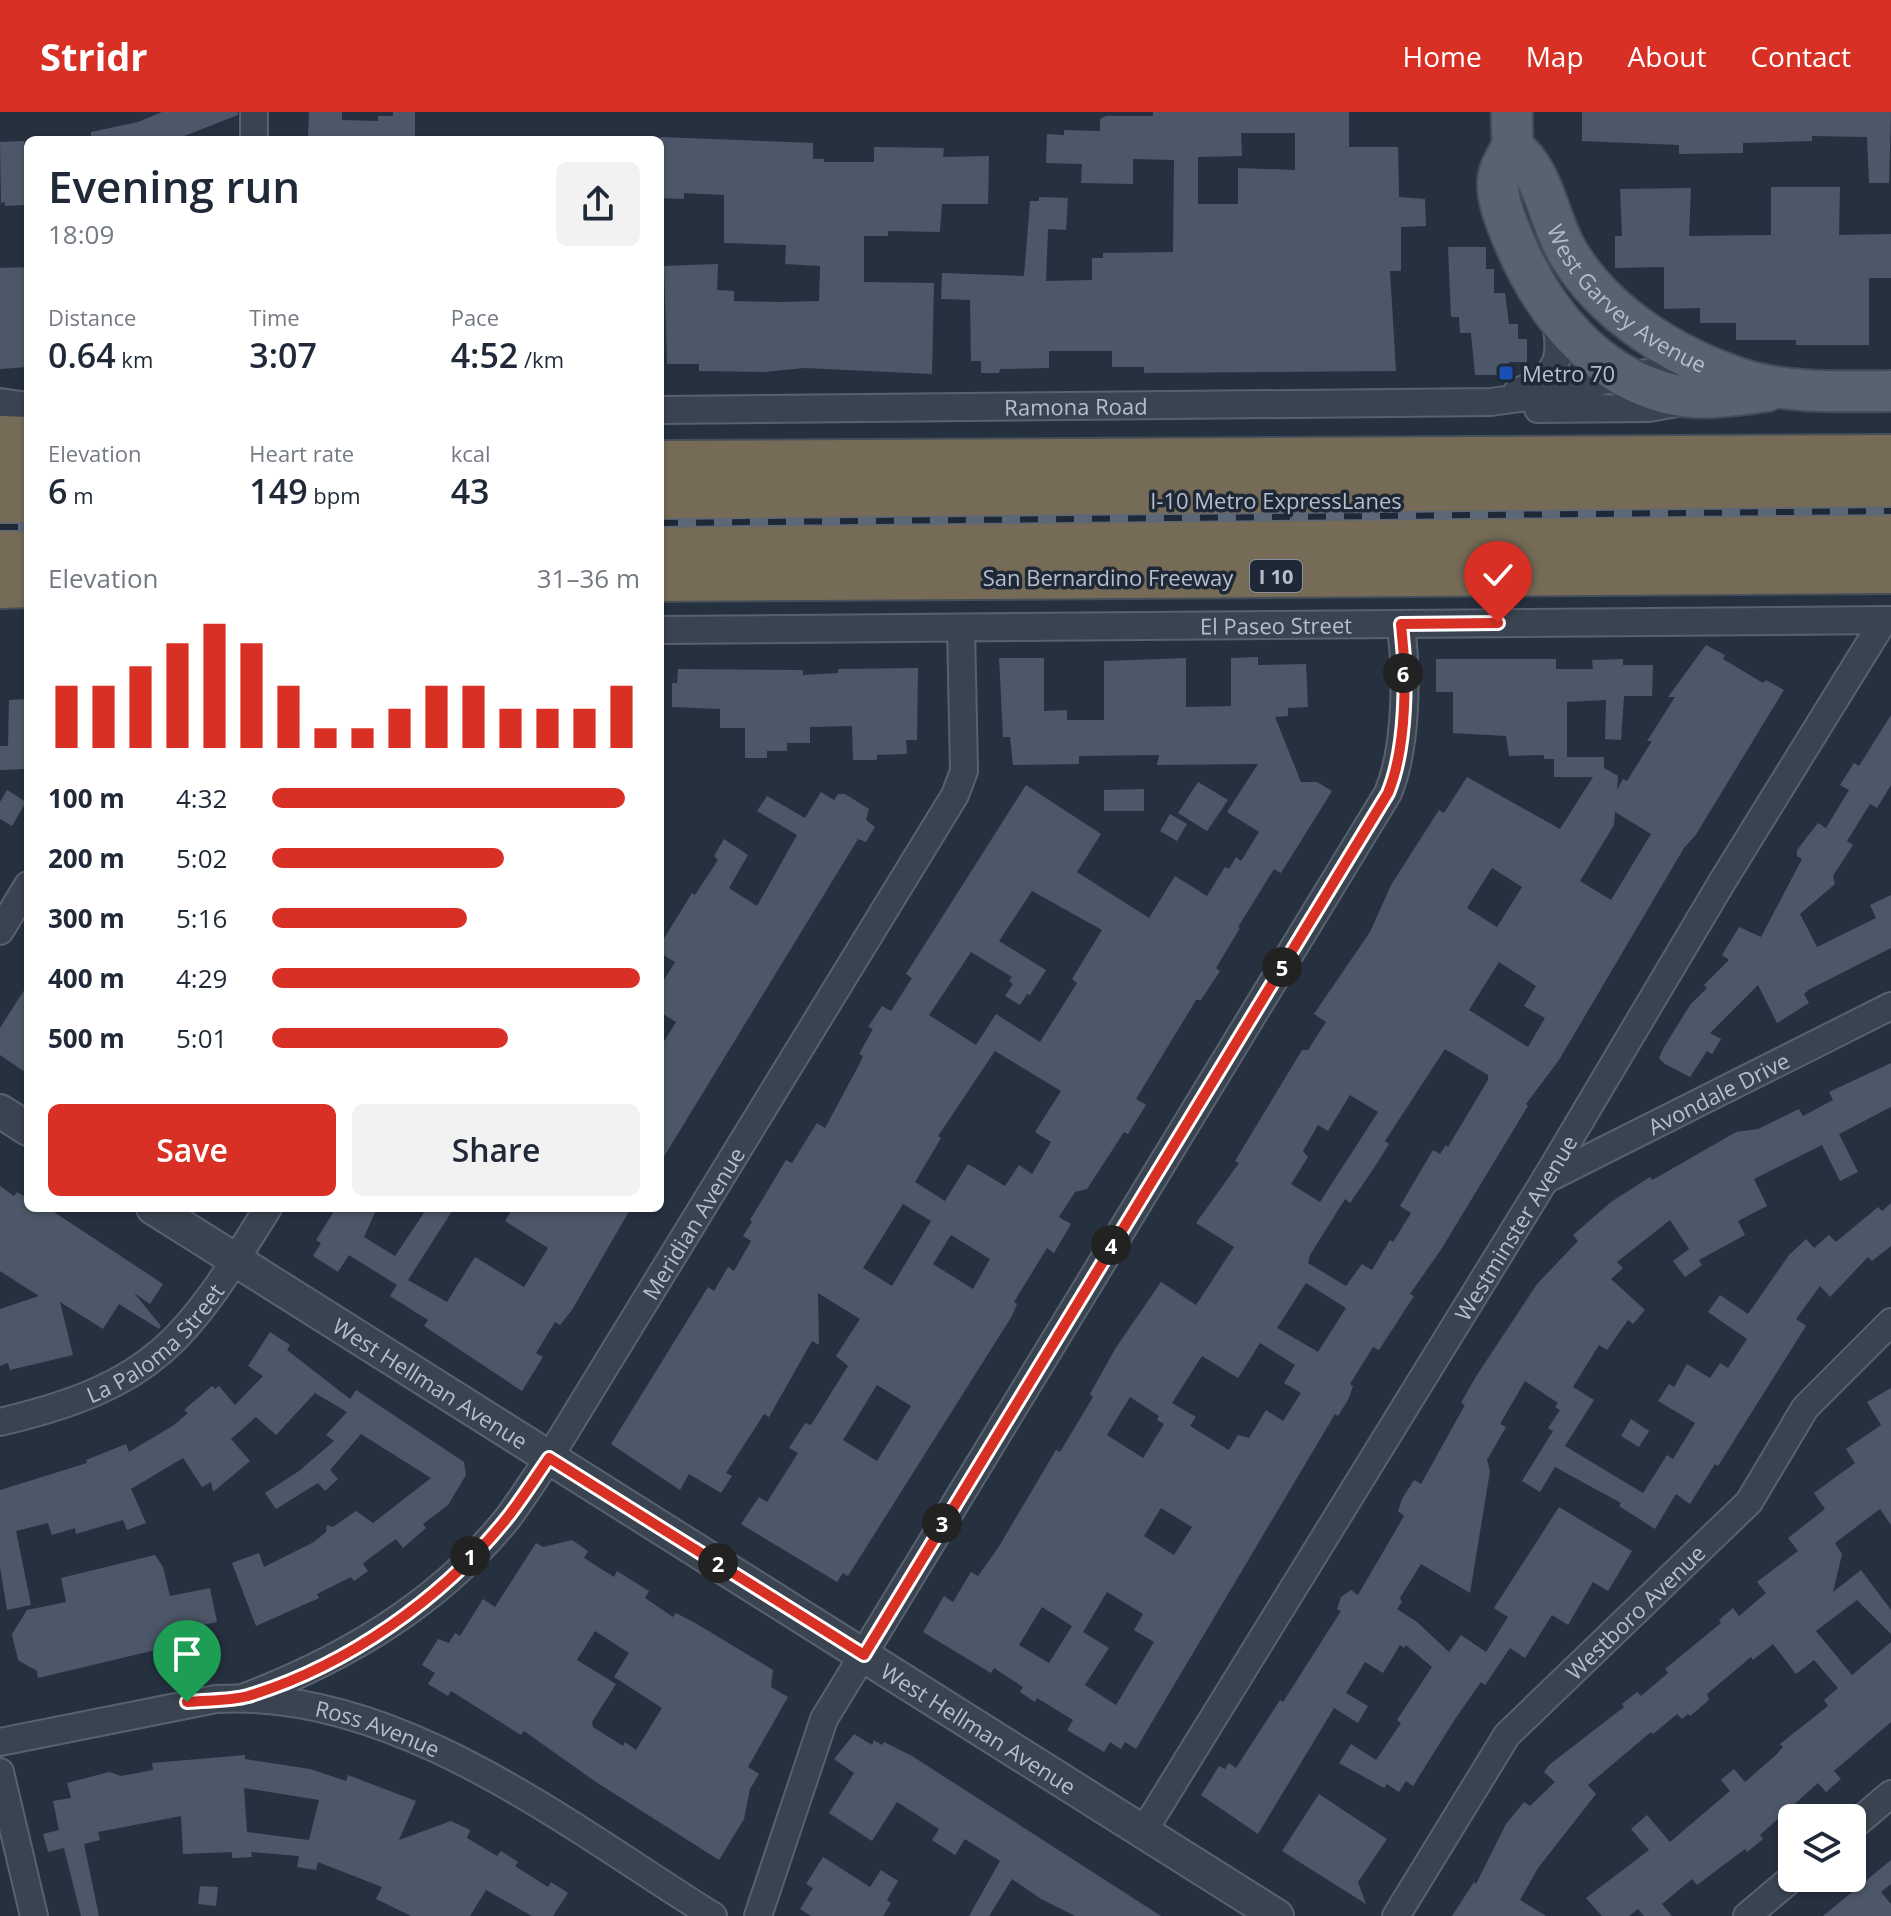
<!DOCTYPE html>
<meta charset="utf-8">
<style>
body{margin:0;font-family:"Open Sans",sans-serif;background:#f2f2f3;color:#1f2937;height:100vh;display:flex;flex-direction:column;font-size:30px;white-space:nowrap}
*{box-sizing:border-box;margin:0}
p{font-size:26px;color:#747a83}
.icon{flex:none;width:44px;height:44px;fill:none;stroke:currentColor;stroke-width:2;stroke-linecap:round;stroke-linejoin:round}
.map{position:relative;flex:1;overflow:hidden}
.side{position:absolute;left:24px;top:24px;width:640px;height:1076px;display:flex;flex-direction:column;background:#fff;border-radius:12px;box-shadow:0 2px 6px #0004}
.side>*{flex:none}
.controls{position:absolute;left:1778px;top:1692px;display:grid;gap:16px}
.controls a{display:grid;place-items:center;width:88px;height:88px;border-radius:12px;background:#fff;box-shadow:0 2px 6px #0004;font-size:40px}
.pin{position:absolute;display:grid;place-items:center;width:68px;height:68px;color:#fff;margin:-82px -34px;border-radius:50% 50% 50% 0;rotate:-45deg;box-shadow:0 0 8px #0007}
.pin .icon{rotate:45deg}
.km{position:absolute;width:40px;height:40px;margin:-20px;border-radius:50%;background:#222;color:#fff;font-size:22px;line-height:40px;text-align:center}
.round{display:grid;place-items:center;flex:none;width:84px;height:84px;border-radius:12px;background:#f2f2f3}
.summary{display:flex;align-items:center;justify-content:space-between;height:136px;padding:0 24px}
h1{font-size:44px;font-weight:600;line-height:60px}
.metrics{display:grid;grid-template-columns:repeat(3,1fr);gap:12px;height:136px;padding:8px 24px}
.metrics div{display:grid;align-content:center}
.metrics b{font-size:34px;font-weight:600}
.metrics small{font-size:22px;font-weight:400}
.metrics p{font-size:22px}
.chart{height:224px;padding:16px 24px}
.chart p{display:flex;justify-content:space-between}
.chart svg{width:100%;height:144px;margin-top:8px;stroke:#d93025;stroke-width:6}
.primary-button{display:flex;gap:16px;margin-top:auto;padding:16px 24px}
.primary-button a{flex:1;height:92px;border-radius:12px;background:#d93025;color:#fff;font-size:32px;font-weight:600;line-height:92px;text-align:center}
.primary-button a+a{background:#f2f2f3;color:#1f2937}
ul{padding:0 24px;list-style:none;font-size:26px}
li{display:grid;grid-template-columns:128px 96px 1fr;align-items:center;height:60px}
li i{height:20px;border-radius:10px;background:#d93025}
header{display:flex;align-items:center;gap:48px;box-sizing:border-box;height:112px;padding:0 40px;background:#d93025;color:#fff}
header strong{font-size:38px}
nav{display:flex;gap:44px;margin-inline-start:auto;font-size:28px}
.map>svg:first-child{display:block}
</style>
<header>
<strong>Stridr</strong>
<nav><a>Home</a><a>Map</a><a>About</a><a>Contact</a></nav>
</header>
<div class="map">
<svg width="1891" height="1804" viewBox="0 0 1891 1804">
<rect width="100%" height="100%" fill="#263140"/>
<path fill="#4c5869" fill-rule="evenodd" d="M238 0V3L174 28H91V20L138 10 162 0Z
M309 0H342V8L378 9V4H393V0H415V28H312L308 25Z
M1153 0H1349V35H1398L1399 85 1425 87 1426 114 1401 115V159H1390L1396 259 1144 261V255H1112V239H1049V256L1000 257 999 261H981V249H971L970 188 941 187 942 161 1024 164 1030 89H1039V85L1068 86 1066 118 1048 117 1046 169 1092 168V146H1103V141L1173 140 1174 48 1133 47V72L1081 71 1082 52 1046 51 1047 22 1064 23V18L1100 19V7L1106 4H1153ZM1241 21H1295V58L1238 56V92H1198V45L1242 44Z
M1582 0H1891L1889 71H1869L1867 25 1812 24V29L1743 31V41L1679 42V33L1582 29Z
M660 25 813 31V47H824V50H874V35L944 36 943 45 989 44 988 92H942L940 120 888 119V124H864V170L934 171 932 262 804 256 764 260 699 259V252H667L664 154 718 152 717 178 734 179V189L780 190 819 189 820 154 785 152 786 133 724 131V83L684 81V87L660 86Z
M24 29 27 89 24 93 5 94V90L1 91 0 30Z
M1771 75H1840L1839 123 1891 122V166H1869V233H1796V228H1736V211H1700V196L1664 197V155L1615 156V124H1622L1620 77 1691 76 1689 124 1771 123Z
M1448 135H1486V157H1494V181H1505L1509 212H1518V227H1527V250H1509V263H1475L1471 221H1460L1459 205H1451Z
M28 155V255L0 257V156Z
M1706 533 1725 543 1723 547 1763 571 1766 568 1784 578 1695 724 1684 736 1559 948 1526 992 1528 994 1442 1136 1410 1182 1414 1184 1401 1204 1379 1238 1373 1235 1350 1272 1353 1274 1348 1288 1338 1304 1335 1302 1136 1637 1125 1630 1121 1637 1110 1630 1104 1640 1067 1618 1073 1608 1037 1586 1035 1590 1020 1580 1023 1575 994 1556 991 1561 923 1520 944 1484 953 1490 971 1460 978 1464 998 1436 1056 1338 1060 1340 1093 1285 1090 1282 1115 1237 1161 1170 1196 1193 1234 1135 1196 1111 1239 1051 1235 1049 1302 938H1308L1326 910 1314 902 1370 820 1391 773 1439 698 1444 701 1467 665 1560 717 1593 665H1554V647H1544V643L1509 644 1506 624 1453 621V580H1436V547H1556V557H1593L1592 548 1623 547V553H1653L1652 584H1624L1621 628 1605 627 1606 588 1567 590V645H1604V656L1618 664 1617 678 1623 667 1627 669 1652 629H1647L1675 585H1668ZM1615 700 1651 722 1611 788 1580 769 1614 713ZM1492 756 1522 775 1497 815 1467 796ZM1499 850 1536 874 1524 894 1545 906 1528 935 1469 898ZM1445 937 1488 963V968L1448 1035 1446 1033 1440 1042 1433 1038 1400 1094 1411 1101 1393 1130 1390 1128 1372 1158 1362 1152 1346 1174 1308 1151 1310 1143 1345 1087 1350 1091 1374 1056 1389 1032 1385 1029ZM1350 983 1378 1000 1320 1090 1291 1072 1308 1045 1303 1039 1318 1013 1328 1019ZM1306 1171 1346 1196 1318 1240 1277 1216ZM1260 1231 1295 1253 1284 1271 1301 1281 1283 1309 1266 1298 1249 1326 1238 1323 1229 1338 1190 1314 1196 1305 1172 1291 1202 1244 1238 1266ZM1130 1285 1159 1304 1157 1308 1164 1312 1143 1346 1107 1323ZM1161 1396 1192 1415 1174 1443 1144 1424ZM1107 1480 1143 1502 1134 1518 1154 1530 1116 1593 1085 1573 1109 1536 1083 1520ZM1042 1495 1072 1514 1049 1551 1019 1533Z
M1258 545V553L1306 552 1308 595 1288 596V604L1275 605 1301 670H1317L1332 679 1281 761 1274 757 1238 815 1240 816 1216 856 1220 859 1201 888H1196L1136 987 1146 993 1128 1022 1124 1020 1087 1077 1075 1080 1059 1105 1071 1112 1054 1141 1047 1136 1014 1190 1017 1192 1012 1204 848 1464 843 1461 837 1470 741 1412 759 1385 767 1390 798 1341 789 1336 805 1311 811 1313 848 1254 836 1244 860 1207 818 1181 819 1233 812 1229 769 1305 764 1302 726 1361 732 1364 721 1381 689 1362 680 1378 611 1332 708 1175 714 1179 728 1155 734 1159 751 1129 743 1124 752 1110 750 1108 786 1048 792 1051 817 1011 825 1016 860 951 863 944 859 942 873 917 868 915 882 894 891 899 912 866 906 862 1026 673 1101 722 1077 760 1149 806 1175 764 1207 784 1225 755 1229 757 1236 745 1241 749 1259 720 1227 700 1258 652 1157 653 1159 643 1079 644V652L1013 653 1010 625H1003L999 546H1044V599L1067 598V608H1104V549L1186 546V595L1231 594V546ZM1032 779 1102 818 1072 867 1077 871 1040 930 996 902 976 933 929 903 971 840 1012 865 1009 869 1013 872 1005 884 1020 893 1027 882 1030 883 1046 858 999 829ZM995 939 1061 979 1035 1020 1051 1030 1032 1062 1019 1053 1005 1074 968 1052 945 1089 915 1070 941 1026 938 1024ZM903 1092 931 1109 892 1174 863 1156ZM951 1123 990 1147 973 1177 933 1152ZM877 1273 911 1294 877 1349 843 1328Z
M918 556 917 628H906L907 642 877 643V648H853L852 614 810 615V631H787V639H767V646H745V616H720V597L672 595V571H677L678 557 803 558V563L838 561V557Z
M28 587V657L0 658V634H8L9 588Z
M1891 603V673L1877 696 1870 692 1847 729 1853 733 1833 764 1835 772 1800 802 1817 835 1876 806 1870 793 1891 783V836L1810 877 1804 882 1809 891 1777 911 1758 873 1710 921 1721 927 1712 942 1707 939 1690 965 1665 952 1659 946 1664 935 1690 893 1707 876 1704 873 1729 848 1722 843 1739 815 1761 825 1802 747 1797 744V738L1818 711 1826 716 1849 678 1840 673 1854 651 1859 654Z
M1198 670 1228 688 1207 719 1178 701Z
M1144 677V699H1104V678Z
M7 678 26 690 12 714 0 707V690Z
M821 680 834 688 838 682H845L869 697 866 708 875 715 866 730 858 727 660 1051V936L676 910 660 900V874L675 850 660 841V833L692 781 695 783 718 748 714 744 724 727 748 743 729 776 757 794 797 723 757 699 767 684 805 706Z
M1170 702 1187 712 1177 729 1160 719Z
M28 872V962L0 943V916Z
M1891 951V995L1839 1022 1858 1060 1840 1069 1822 1033 1754 1067 1767 1094 1738 1109 1745 1123 1699 1148 1702 1153 1685 1165 1673 1149 1689 1137 1670 1108 1617 1150 1623 1156 1611 1167 1645 1198 1633 1212 1628 1208 1607 1238 1599 1233 1573 1275 1594 1288 1565 1334 1643 1381 1667 1343 1673 1347 1695 1311 1658 1289 1669 1272 1674 1275 1687 1252 1710 1266 1720 1251 1728 1256 1747 1227 1708 1200 1720 1183 1748 1202 1789 1143 1806 1127 1814 1136 1829 1123 1836 1130 1878 1095 1882 1099 1891 1091V1134L1872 1149 1868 1145 1830 1185 1820 1174 1796 1207 1806 1214 1718 1354 1715 1352 1690 1392 1676 1382 1655 1417 1619 1394 1621 1391 1555 1355 1540 1380 1522 1369 1553 1319 1548 1316 1560 1298 1555 1295 1558 1291 1525 1269 1500 1312 1506 1315 1487 1348 1490 1359 1470 1481 1421 1452 1400 1486 1402 1490 1397 1497 1417 1510 1449 1540 1461 1523 1486 1540 1508 1505 1494 1496 1559 1395 1632 1439 1608 1479 1593 1470 1568 1513 1552 1503 1525 1546 1510 1536 1485 1573 1481 1570 1455 1607 1413 1674 1406 1669 1399 1680 1387 1672 1384 1676 1339 1651 1351 1632 1376 1648 1401 1611 1397 1608 1432 1555 1406 1533 1404 1536 1400 1533 1383 1561 1365 1550 1346 1581 1368 1594 1358 1611 1334 1596 1258 1722 1201 1683 1219 1654 1225 1657 1229 1651 1236 1656 1280 1588 1283 1590 1341 1499 1337 1497 1341 1485 1351 1478 1358 1483 1404 1404 1398 1399 1402 1387 1414 1368 1421 1372 1465 1293 1461 1291 1475 1266 1537 1172 1578 1129 1573 1123 1611 1090 1650 1065 1652 1068 1663 1062 1736 1020 1758 1017 1799 997 1803 1004 1833 988 1829 980Z
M0 1074 14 1084 17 1080 28 1087V1096H48L163 1172 150 1192 134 1181 161 1214 159 1217 119 1192 103 1217 60 1190 73 1243 10 1258 8 1251 0 1254V1197L39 1184 0 1159Z
M336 1096H377L364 1125 395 1144 427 1096H454L408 1168 447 1190 475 1145 524 1175 548 1136 505 1109 513 1096H631L572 1198 560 1213 555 1210 536 1241 543 1245 522 1279 424 1214 428 1208 390 1184 397 1173 349 1143 338 1160 313 1144 321 1131 316 1128Z
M270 1220 290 1233 287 1238 350 1287 356 1278 464 1350 466 1363 448 1393 423 1412 426 1416 403 1436 396 1427 367 1448 363 1452 368 1459 354 1469 351 1465 317 1482 319 1486 256 1514 232 1451 259 1441 264 1455 314 1430 326 1420 327 1413 333 1415 356 1399 373 1411 431 1366 361 1322 330 1358 338 1367 325 1379 318 1371 276 1397 265 1381 299 1359 334 1329 326 1323 347 1300 315 1281 276 1323 256 1305 231 1327 250 1349 213 1380 211 1370 202 1375 183 1346 131 1377 146 1411 127 1418 123 1408 76 1422 75 1416 52 1423 48 1411 16 1419 31 1493 7 1498 0 1455V1378L87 1351 86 1348 126 1332 129 1340 174 1313 188 1301 184 1298 212 1274 215 1277 219 1274 235 1293 263 1264 248 1254Z
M1891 1276V1413L1880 1397 1835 1431 1842 1442 1833 1480 1861 1458 1891 1498V1522L1857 1488 1816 1519 1852 1563 1891 1530V1610L1834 1659 1841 1667 1826 1680 1818 1671 1760 1723 1763 1727 1747 1740 1745 1737 1697 1773 1692 1767 1662 1792 1672 1804H1644L1638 1797 1629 1804H1602L1586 1786 1649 1738 1631 1717 1647 1703 1670 1730 1730 1679 1721 1668 1734 1657 1745 1670 1775 1644 1783 1635 1780 1632 1828 1594 1824 1588 1838 1576 1814 1548 1796 1562 1773 1532 1753 1548 1751 1545 1707 1582 1709 1588 1690 1604 1688 1602 1682 1607 1677 1602 1653 1622 1651 1620 1588 1673 1596 1682 1538 1756 1520 1788 1546 1804H1452L1474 1770 1476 1772 1506 1712 1524 1690 1530 1694 1555 1670 1544 1660 1549 1653 1624 1595 1622 1592 1637 1580 1641 1584 1668 1561 1665 1557 1721 1511 1719 1508 1733 1496 1739 1504 1766 1481 1757 1470 1798 1439 1788 1426 1825 1397 1814 1381 1855 1351 1846 1337 1881 1313 1867 1290Z
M1631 1307 1649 1319 1639 1335 1621 1324Z
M572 1428 588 1439 584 1446 614 1465 617 1459 649 1479 645 1486 673 1505 676 1501 697 1512 773 1558 771 1575 788 1585 748 1655 759 1662 750 1677 744 1707 719 1748 596 1670 524 1619 521 1623 451 1579 448 1584 428 1572 435 1561 422 1553 438 1527 449 1531 455 1521 460 1524 483 1487 495 1495 536 1431 543 1435ZM595 1519 629 1541 614 1565 662 1596 636 1638 625 1630 623 1634 593 1615 592 1610 616 1572 577 1548Z
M155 1443 163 1455 170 1484 210 1476 217 1510 203 1513 206 1526 38 1566 37 1559 18 1548 12 1522 27 1498 66 1490 61 1466Z
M854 1622 872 1633 874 1628 882 1633 884 1630 912 1644 1161 1804H1075L1041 1787 1012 1767 989 1804H969L1000 1749 965 1727 955 1743 932 1728 939 1717 897 1690 872 1729 829 1701 854 1661 834 1647Z
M245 1643V1647L310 1657 346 1669 348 1663 416 1689 399 1728 451 1709 470 1718 467 1726 497 1744 501 1739 518 1750 515 1754 548 1775 551 1770 568 1781 553 1804H532L486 1778 470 1804H411L376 1787 382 1775 318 1750 316 1758 297 1755 299 1744 251 1740 252 1745 232 1746V1740L183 1742 181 1704 98 1720 100 1728 84 1732 99 1804H81L64 1736 48 1740 43 1722 59 1718 53 1689 71 1686 67 1671 109 1660 121 1664 153 1658 152 1651ZM244 1676 319 1688 309 1728 247 1720Z
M1319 1682 1387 1727 1358 1770 1366 1792 1282 1739Z
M823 1745 870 1775 881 1758 898 1769 887 1788 891 1791 883 1804H811L800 1797 813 1776 806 1772Z
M1891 1748V1772L1881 1780 1891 1792V1804H1823Z
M200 1774 218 1775 216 1794 198 1792Z"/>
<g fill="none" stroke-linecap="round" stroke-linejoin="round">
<defs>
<g id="minor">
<path d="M254 28V0"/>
<path d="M1517 280C1560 264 1564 245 1554 202"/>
<path d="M0 290 28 294"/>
<path d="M1538 297 1649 296 1682 290"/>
<path id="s1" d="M660 298 1491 290 1564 280 1625 263 1650 261 1713 266"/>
<path id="s2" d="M660 518 1891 508"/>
<path d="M0 819 28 773"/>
<path id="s3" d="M1545 1068 1891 894"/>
<path id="s4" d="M0 1310C157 1273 186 1228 268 1096"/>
<path id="s5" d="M245 1585C346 1546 438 1492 507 1407 522 1387 535 1366 549 1346L955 683 964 659 961 516"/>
<path id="s6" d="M0 1630 216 1587C396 1576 567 1713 713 1804"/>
<path d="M0 1660 34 1804"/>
<path d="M1852 1715 1891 1682"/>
<path id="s7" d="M1143 1720 1545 1068 1722 770 1884 508"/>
<path d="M758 1804 824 1607 1388 681C1407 635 1407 562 1401 512"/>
<path id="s8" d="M1396 1804 1507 1623 1749 1390 1805 1296 1891 1210"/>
<path d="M1747 1804 1792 1766"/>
</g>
<g id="tertiary">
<path d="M0 999 28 1017"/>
<path id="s9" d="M153 1096 1277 1804"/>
</g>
<g id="primary">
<path d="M1512 0C1511 11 1514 27 1511 36 1506 48 1498 57 1498 70 1497 89 1507 112 1514 129 1543 199 1594 263 1670 282 1702 289 1735 283 1767 279"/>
<path id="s10" d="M1512 35C1545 59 1547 106 1568 141 1605 203 1676 246 1744 268 1789 282 1845 279 1891 279"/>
</g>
<path id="motorway" d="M0 326 28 327
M660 351 1891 345
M0 358H28
M660 392 1891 382
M0 397H28
M660 430 1891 426
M0 438 28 437
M660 467 1891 459
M0 474 28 473"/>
</defs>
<use href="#minor" stroke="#58616e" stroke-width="30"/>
<use href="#tertiary" stroke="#58616e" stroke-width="36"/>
<use href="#primary" stroke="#444c59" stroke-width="44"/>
<use href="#motorway" stroke="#454e5b" stroke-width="48"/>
<use href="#minor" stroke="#3a4350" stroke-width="26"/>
<use href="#tertiary" stroke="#3a4350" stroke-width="32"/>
<use href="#primary" stroke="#586270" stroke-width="40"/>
<use href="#motorway" stroke="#766b57" stroke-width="44"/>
<defs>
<path id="rail" d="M660 411 1891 399
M0 415H28"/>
</defs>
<use href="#rail" stroke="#5c6777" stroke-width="9"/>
<use href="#rail" stroke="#1f2836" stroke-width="6" stroke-dasharray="18" stroke-linecap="butt"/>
</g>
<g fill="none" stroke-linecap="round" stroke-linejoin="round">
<defs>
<path id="route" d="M187 1590C207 1588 230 1589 248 1584 347 1554 443 1486 507 1406 522 1387 535 1366 549 1346L864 1543 1388 681C1407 635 1407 562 1401 512L1498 511"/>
</defs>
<use href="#route" stroke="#fff" stroke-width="16"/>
<use href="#route" stroke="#d93025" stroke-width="10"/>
</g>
<rect fill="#1a4fb4" stroke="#1f2836" stroke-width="3" x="1498" y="253" width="16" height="16" rx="4"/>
<g text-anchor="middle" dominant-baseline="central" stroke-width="7" stroke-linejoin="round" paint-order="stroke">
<rect fill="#1f2836" stroke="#89919e" stroke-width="2" x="1250" y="448" width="52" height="32" rx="6"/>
<g font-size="20" font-weight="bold" fill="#b7becb">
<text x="1276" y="464">I 10</text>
</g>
<g font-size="22" fill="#b7becb" stroke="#1f2836">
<text stroke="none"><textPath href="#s10" startOffset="196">West Garvey Avenue</textPath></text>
<text stroke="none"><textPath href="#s1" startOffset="416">Ramona Road</textPath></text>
<text x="1276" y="388">I-10 Metro ExpressLanes</text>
<text x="1108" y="465">San Bernardino Freeway</text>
<text stroke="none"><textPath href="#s2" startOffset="616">El Paseo Street</textPath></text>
<text stroke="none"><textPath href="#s3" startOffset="194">Avondale Drive</textPath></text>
<text stroke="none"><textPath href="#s5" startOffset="670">Meridian Avenue</textPath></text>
<text stroke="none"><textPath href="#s7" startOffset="710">Westminster Avenue</textPath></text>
<text stroke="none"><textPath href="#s4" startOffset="178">La Paloma Street</textPath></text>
<text stroke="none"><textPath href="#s9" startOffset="328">West Hellman Avenue</textPath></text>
<text stroke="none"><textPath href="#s8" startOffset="390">Westboro Avenue</textPath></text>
<text stroke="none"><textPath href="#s9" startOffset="976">West Hellman Avenue</textPath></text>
<text stroke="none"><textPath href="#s6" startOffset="386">Ross Avenue</textPath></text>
</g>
<g font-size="22" fill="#b7becb" stroke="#1f2836" text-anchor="start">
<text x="1522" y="261">Metro 70</text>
</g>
</g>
</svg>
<div class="controls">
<a><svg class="icon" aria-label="layers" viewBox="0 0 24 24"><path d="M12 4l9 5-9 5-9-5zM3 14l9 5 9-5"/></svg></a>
</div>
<div class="pin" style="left:187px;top:1590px;background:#1e9e55"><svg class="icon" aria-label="arrive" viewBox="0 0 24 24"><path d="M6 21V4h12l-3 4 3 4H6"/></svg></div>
<div class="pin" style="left:1498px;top:511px;background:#d93025"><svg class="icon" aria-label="check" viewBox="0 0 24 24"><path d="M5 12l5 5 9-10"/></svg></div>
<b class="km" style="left:470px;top:1444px">1</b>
<b class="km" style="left:718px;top:1451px">2</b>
<b class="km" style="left:942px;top:1411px">3</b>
<b class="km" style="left:1111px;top:1133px">4</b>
<b class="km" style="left:1282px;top:855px">5</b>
<b class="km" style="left:1403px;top:561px">6</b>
<section class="side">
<div class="summary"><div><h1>Evening run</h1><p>18:09</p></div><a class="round"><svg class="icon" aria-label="share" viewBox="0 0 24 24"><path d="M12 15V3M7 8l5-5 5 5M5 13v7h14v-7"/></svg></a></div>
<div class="metrics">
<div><p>Distance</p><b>0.64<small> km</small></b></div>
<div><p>Time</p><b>3:07</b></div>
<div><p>Pace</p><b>4:52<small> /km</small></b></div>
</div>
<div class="metrics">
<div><p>Elevation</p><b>6<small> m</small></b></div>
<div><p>Heart rate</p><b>149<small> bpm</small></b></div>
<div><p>kcal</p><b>43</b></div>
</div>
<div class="chart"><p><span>Elevation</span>31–36 m</p>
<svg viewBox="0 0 160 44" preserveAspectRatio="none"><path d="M5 44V25M15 44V25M25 44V19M35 44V12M45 44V6M55 44V12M65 44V25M75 44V38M85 44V38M95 44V32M105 44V25M115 44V25M125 44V32M135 44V32M145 44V32M155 44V25"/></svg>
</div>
<ul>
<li><b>100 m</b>4:32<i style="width:96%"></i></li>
<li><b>200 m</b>5:02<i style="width:63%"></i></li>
<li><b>300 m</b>5:16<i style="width:53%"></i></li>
<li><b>400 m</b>4:29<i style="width:100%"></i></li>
<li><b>500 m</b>5:01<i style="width:64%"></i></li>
</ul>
<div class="primary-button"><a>Save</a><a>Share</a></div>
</section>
</div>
